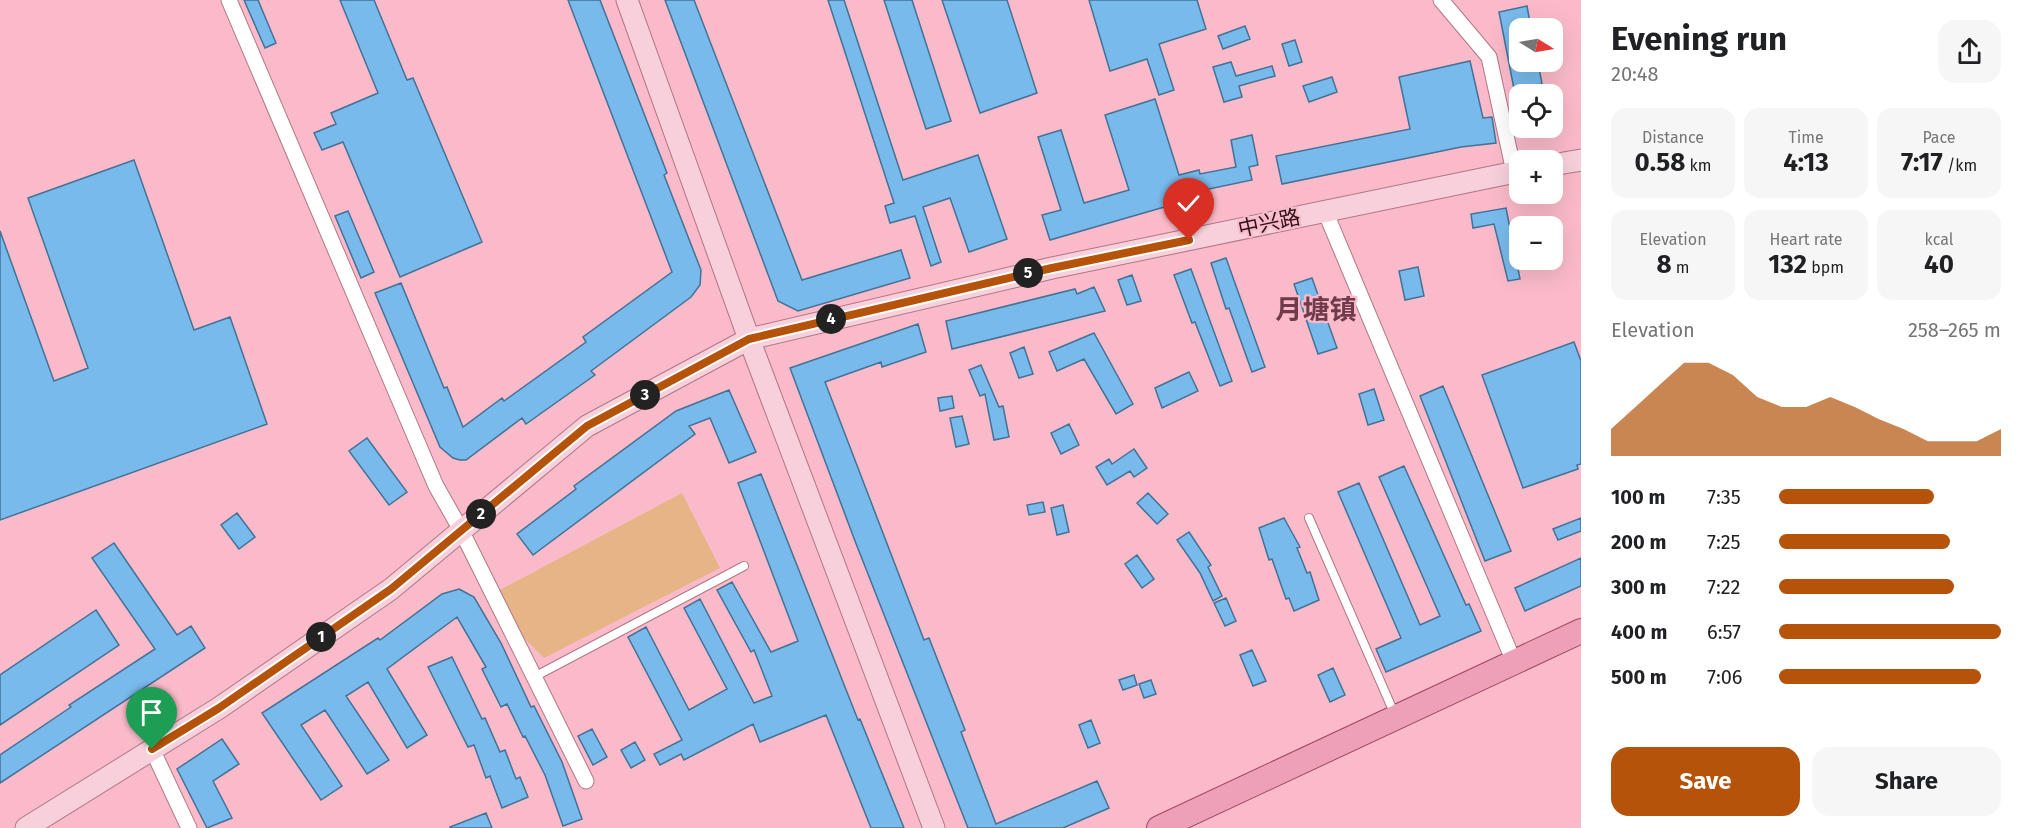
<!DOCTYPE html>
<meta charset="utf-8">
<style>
body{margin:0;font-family:"Fira Sans","Noto Sans SC",sans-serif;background:#f6f6f6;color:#202124;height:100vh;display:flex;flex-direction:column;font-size:22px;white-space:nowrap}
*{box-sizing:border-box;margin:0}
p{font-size:20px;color:#757577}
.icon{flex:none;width:33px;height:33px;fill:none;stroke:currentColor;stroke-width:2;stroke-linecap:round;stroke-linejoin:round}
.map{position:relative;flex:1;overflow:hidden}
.panel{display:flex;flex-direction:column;background:#fff;width:450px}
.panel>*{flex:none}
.needle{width:39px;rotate:101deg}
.fabs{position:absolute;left:1509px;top:18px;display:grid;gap:12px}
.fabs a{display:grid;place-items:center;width:54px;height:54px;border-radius:12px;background:#fff;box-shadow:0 6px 24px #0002;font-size:30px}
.pin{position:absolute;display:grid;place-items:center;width:51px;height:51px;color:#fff;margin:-62px -26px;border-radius:50% 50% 50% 0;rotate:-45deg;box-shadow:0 0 6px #0007}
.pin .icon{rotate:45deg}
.km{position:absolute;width:30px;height:30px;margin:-15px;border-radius:50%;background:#222;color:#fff;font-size:16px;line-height:30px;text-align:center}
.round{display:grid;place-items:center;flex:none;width:63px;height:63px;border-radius:18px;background:#f6f6f6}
.head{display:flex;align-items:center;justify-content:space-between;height:102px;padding:0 30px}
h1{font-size:33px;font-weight:700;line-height:45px}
.stats{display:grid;grid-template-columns:repeat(3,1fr);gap:9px;height:102px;padding:6px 30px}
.stats div{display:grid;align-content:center;border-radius:15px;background:#f6f6f6;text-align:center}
.stats b{font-size:26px;font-weight:700}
.stats small{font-size:16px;font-weight:400}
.stats p{font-size:16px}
.chart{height:168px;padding:12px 30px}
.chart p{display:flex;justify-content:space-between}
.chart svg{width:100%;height:108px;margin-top:6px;fill:#b45309;opacity:.7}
.button{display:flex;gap:12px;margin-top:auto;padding:12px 30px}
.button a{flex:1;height:69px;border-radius:18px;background:#b45309;color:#fff;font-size:24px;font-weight:700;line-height:69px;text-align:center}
.button a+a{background:#f6f6f6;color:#202124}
ul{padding:0 30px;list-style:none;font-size:20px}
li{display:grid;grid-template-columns:96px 72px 1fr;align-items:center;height:45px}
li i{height:15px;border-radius:8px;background:#b45309}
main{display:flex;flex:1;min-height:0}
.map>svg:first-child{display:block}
</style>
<main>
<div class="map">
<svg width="1581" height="828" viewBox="0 0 1581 828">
<rect width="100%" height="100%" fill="#fbbaca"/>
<path fill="#e7b486" d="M682 493 720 568 544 658 525 639 498 591Z"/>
<path fill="#79baec" stroke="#427296" stroke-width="1.5" d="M244 0H258L276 43 265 48Z
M340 0H374L407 80 413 78 482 242 400 277 343 142 322 150 314 133 336 124 331 113 378 93Z
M568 0H600L667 173 664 175 701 270 700 285 691 297 591 371 595 375 526 424 522 418 466 460H460L453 458 440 447 375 293 401 283 444 388 447 387 463 427 502 398 504 401 586 342 583 337 672 272Z
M665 0H694L802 280 901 250 910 278 798 311 778 301Z
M828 0H844L903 180 978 155 1007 239 969 252 950 198 923 207 941 262 931 266 915 216 890 223 885 206 894 203Z
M884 0H912L951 121 926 129Z
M942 0H1007L1037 93 980 113Z
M1089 0H1197L1206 29 1159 44 1174 90 1159 95 1147 59 1110 71Z
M1527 6 1531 28H1520V62H1538L1542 84 1533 86 1534 94H1515L1499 12Z
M1245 26 1250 39 1223 49 1218 36Z
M1295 40 1302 62 1289 66 1282 44Z
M1470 61 1483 118 1492 117 1496 143 1461 147 1282 184 1276 156 1410 129 1399 77Z
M1231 62 1236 76 1272 66 1275 76 1239 86 1242 97 1224 102 1213 67Z
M1332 77 1337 92 1309 102 1303 86Z
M1155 99 1179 175 1199 170 1200 174 1236 167 1231 140 1252 135 1258 165 1249 167 1252 180 1204 190 1206 195 1050 240 1042 215 1061 210 1038 137 1061 130 1084 203 1129 190 1105 115Z
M134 160 194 330 230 317 267 424 0 520V231L54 381 88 368 28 198Z
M1506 208 1520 279 1508 281 1494 224 1473 228 1471 214Z
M348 211 374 272 361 278 335 216Z
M1226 258 1265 367 1252 372 1229 308 1226 309 1211 263Z
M1418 267 1424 296 1405 300 1399 271Z
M1191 269 1232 381 1220 386 1195 322 1192 323 1174 275Z
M1132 275 1141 301 1127 305 1118 280Z
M1312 278 1337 348 1318 354 1294 284Z
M1094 287 1105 311 952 349 946 321 1075 289 1077 294Z
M918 324 926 352 882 367 881 362 825 382 924 640 929 638 965 730 961 732 996 824 1097 781 1109 808 1063 828H968L855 541 790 368Z
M1094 333 1133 404 1116 414 1084 359 1057 371 1049 352Z
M1574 342 1581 361V464L1577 465 1578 469 1523 488 1482 375Z
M1024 347 1033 374 1019 378 1010 353Z
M981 365 999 407 1003 406 1009 437 994 440 985 394 980 396 969 370Z
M1189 372 1198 391 1162 408 1155 388Z
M1443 386 1511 551 1485 561 1420 396Z
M1374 389 1384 420 1368 425 1359 394Z
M729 390 756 452 729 463 710 418 689 426 695 434 533 555 517 534 576 489 574 486 676 411Z
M952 396 954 408 940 411 938 398Z
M962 416 969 444 956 447 950 418Z
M1069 424 1079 445 1061 454 1051 433Z
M367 438 407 492 389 505 349 451Z
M1134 449 1147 468 1134 477 1130 471 1107 485 1096 467 1109 459 1112 464Z
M1404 466 1466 605 1469 604 1481 631 1386 672 1376 649 1401 638 1338 492 1359 483 1420 625 1440 616 1379 477Z
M761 474 858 720 860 719 904 828H871L826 715 760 742 753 724 684 760 681 754 660 765 654 754 682 740 628 637 646 627 689 710 727 689 684 608 700 599 754 703 772 696 754 650 751 652 717 590 732 582 771 652 798 641 738 483Z
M1148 493 1168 514 1157 524 1137 503Z
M1043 502 1045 512 1029 515 1027 505Z
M1063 505 1069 532 1057 535 1051 508Z
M237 513 255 537 239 549 221 525Z
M1284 518 1300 547 1297 548 1307 573 1310 572 1319 600 1294 611 1289 598 1286 599 1272 559 1269 560 1259 528Z
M1581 518V531L1558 540 1553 529Z
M1189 532 1211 565 1208 567 1222 596 1213 601 1200 573 1177 540Z
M114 543 177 635 191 626 205 648 0 783V755L71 707 69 705 155 649 92 558Z
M1137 555 1154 579 1142 588 1125 564Z
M1581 558V586L1525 611 1515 588Z
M459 589 474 597 501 643 531 707 534 706 562 762 582 819 563 826 545 775 525 736 523 737 507 704 501 707 482 669 486 667 457 617 387 669 427 735 407 748 368 682 346 696 389 760 367 774 325 710 301 725 342 786 321 800 262 713 378 638 380 640 442 594Z
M1226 598 1236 621 1225 626 1214 603Z
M96 610 119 645 0 725V675Z
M1252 650 1266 681 1253 686 1240 655Z
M452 657 482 719 485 718 500 752 505 750 516 779 520 777 528 797 502 808 490 776 486 778 474 745 468 747 428 667Z
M1333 668 1345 695 1330 702 1318 675Z
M1134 675 1137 685 1123 690 1119 680Z
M1151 680 1156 694 1144 698 1139 684Z
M1091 720 1100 743 1088 748 1079 725Z
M592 729 607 757 593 765 578 736Z
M222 739 239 764 213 781 232 818 207 828 177 769Z
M635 742 645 760 631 768 621 750Z
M486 813 492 828H450V827Z"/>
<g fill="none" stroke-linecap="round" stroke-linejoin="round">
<defs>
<path id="lane" d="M1309 518 1395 715
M534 677 744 566"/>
<path id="street" d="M229 0 436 486 461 530 586 781
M1441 0 1489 57 1514 172
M1325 211 1514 662
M152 749 189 828"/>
<path id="secondary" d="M627 0 749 339 934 828
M1552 165 1581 160
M26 828 219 708 391 589 587 426 749 339 1052 268 1520 171"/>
<path id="primary" d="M1159 828 1581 631"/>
</defs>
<use href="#lane" stroke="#b17685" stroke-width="10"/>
<use href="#street" stroke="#b17685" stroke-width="17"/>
<use href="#secondary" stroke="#b17685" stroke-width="23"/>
<use href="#primary" stroke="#a24662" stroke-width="26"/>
<use href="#lane" stroke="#fff" stroke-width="8"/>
<use href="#street" stroke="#fff" stroke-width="15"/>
<use href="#secondary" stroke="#f7d0dc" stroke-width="21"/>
<use href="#primary" stroke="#eea0b9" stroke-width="24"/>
</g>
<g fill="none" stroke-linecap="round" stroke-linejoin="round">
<defs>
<path id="route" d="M152 749 219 708 391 589 587 426 749 339 1052 268 1189 240"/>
</defs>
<use href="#route" stroke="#fff" stroke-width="12"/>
<use href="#route" stroke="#b45309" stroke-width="8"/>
</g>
<g text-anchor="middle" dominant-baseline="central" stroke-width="4.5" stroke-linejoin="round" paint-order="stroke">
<g font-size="21" fill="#291319" stroke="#fbbaca">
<text transform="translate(1269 223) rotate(-12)">中兴路</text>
</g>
<g font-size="27" font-weight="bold" fill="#6f3a49" stroke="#fbbaca">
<text x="1316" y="310">月塘镇</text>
</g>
</g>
</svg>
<div class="fabs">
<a><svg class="needle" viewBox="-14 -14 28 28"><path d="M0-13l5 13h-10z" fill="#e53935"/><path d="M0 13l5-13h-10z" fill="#757577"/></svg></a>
<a><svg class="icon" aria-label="locate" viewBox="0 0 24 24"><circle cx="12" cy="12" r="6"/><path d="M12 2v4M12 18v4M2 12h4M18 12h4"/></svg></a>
<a>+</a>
<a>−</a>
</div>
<div class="pin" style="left:152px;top:749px;background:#1e9e55"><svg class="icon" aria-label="arrive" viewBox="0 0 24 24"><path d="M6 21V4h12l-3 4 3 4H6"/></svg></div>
<div class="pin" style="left:1189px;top:240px;background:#d93025"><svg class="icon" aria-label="check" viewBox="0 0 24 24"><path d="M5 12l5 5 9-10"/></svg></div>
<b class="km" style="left:321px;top:637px">1</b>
<b class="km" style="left:481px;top:514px">2</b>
<b class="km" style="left:645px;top:395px">3</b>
<b class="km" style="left:831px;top:319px">4</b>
<b class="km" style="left:1028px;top:273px">5</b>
</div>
<section class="panel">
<div class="head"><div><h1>Evening run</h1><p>20:48</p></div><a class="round"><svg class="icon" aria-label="share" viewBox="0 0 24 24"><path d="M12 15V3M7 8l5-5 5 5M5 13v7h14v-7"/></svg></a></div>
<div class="stats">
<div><p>Distance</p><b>0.58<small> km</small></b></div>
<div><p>Time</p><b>4:13</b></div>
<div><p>Pace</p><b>7:17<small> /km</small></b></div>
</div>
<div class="stats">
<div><p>Elevation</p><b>8<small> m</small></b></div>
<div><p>Heart rate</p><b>132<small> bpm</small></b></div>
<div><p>kcal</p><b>40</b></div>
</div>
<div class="chart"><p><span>Elevation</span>258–265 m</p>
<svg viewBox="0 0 160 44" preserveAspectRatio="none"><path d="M0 44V33L10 24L20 15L30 6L40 6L50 11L60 20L70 24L80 24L90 20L100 24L110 29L120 33L130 38L140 38L150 38L160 33V44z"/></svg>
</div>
<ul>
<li><b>100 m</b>7:35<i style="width:70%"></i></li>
<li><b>200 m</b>7:25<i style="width:77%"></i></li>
<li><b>300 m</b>7:22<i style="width:79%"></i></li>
<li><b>400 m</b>6:57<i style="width:100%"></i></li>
<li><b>500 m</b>7:06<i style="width:91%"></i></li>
</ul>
<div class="button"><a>Save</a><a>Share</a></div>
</section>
</main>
